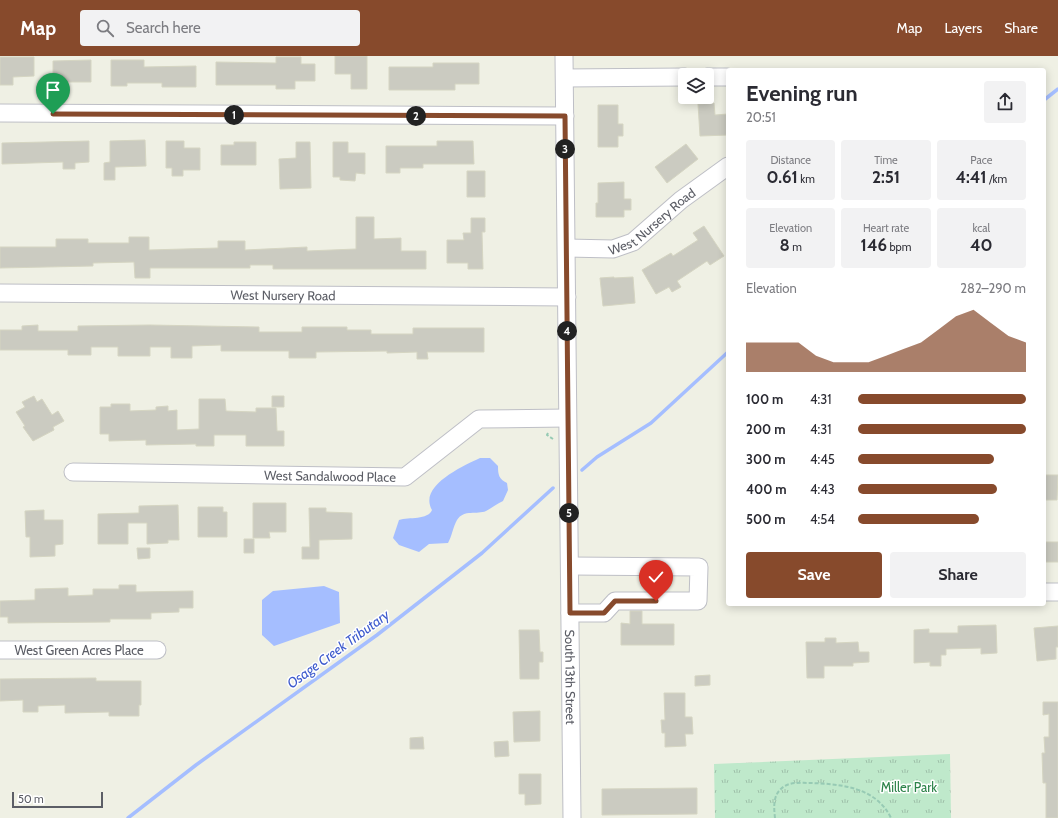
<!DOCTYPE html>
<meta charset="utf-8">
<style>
body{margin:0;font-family:Cabin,sans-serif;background:#f2f2f3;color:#2b2b33;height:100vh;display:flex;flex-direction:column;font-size:15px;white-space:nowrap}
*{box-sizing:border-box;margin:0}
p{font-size:13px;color:#7c7c81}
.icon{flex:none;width:22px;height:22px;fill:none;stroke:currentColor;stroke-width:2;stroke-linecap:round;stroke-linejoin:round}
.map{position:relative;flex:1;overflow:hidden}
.drawer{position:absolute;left:726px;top:12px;width:320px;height:538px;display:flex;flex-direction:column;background:#fff;border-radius:4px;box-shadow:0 2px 10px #0003}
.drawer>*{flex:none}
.tools{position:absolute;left:678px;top:12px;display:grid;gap:8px}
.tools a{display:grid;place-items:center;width:36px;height:36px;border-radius:4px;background:#fff;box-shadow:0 2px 10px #0003;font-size:20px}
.scale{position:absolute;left:12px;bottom:10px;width:91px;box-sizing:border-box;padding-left:4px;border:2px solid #5c5e66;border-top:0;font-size:11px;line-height:14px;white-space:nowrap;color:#5c5e66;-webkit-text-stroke:3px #fff;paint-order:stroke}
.pin{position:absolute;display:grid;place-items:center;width:34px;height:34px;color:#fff;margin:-41px -17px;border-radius:50% 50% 50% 0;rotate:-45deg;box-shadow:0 0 4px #0007}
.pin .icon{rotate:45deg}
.km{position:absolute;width:20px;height:20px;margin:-10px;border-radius:50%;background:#222;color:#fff;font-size:11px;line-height:20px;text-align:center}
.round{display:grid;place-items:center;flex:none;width:42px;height:42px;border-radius:4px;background:#f2f2f3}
.overview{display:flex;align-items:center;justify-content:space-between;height:68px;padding:0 20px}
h1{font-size:22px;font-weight:700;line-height:30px}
.figures{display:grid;grid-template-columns:repeat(3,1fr);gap:6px;height:68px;padding:4px 20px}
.figures div{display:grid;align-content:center;border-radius:4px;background:#f2f2f3;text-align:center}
.figures b{font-size:17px;font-weight:700}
.figures small{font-size:11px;font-weight:400}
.figures p{font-size:11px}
.chart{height:112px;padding:8px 20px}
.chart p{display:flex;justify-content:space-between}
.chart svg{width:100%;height:72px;margin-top:4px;fill:#874a2c;opacity:.7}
.button{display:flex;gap:8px;margin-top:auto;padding:8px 20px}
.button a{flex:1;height:46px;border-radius:4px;background:#874a2c;color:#fff;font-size:16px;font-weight:700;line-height:46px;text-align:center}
.button a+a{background:#f2f2f3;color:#2b2b33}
ul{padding:0 20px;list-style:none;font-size:13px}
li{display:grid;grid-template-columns:64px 48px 1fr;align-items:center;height:30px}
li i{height:10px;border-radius:5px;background:#874a2c}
header{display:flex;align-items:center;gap:24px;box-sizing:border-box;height:56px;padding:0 20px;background:#874a2c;color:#fff}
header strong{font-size:19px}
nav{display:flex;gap:22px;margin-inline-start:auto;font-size:14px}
.search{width:280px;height:36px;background:#f2f2f3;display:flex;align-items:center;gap:10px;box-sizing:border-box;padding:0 14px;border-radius:4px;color:#7c7c81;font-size:15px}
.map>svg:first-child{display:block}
</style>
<header>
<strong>Map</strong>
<div class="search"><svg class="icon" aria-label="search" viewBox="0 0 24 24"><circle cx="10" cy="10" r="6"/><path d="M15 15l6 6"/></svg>Search here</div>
<nav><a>Map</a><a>Layers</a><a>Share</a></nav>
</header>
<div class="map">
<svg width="1058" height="762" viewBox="0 0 1058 762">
<defs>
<pattern id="park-tufts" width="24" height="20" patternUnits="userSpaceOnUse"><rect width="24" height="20" fill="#bfe9cb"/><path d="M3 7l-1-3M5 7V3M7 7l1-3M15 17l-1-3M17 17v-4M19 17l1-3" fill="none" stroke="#9ec0a9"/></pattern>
</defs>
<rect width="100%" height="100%" fill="#eff0e4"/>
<path fill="url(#park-tufts)" d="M950 698 951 762H715L714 708Z"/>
<path fill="#a5beff" d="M480 402H490L498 410C498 419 499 423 507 427L508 434 503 445C496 448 492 452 486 455 477 459 464 453 457 464 453 471 452 480 448 487L429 488 419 496 399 489 393 482 399 464C409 461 428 464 432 454 418 430 463 410 480 402Z
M324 530 339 536 340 567 274 590 262 579V544L273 535Z"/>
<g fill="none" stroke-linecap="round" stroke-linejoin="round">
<path stroke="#a5beff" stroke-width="3.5" d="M1044 44 1058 33
M582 414 597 401 651 367 728 296
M128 762 196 709 377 579 482 497 553 432"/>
</g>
<path fill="#cbcbc1" stroke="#d5d5c2" d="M335 0H367V33H351V18H335Z
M0 1H34V20L13 21V29H0Z
M276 1H301V8H315V25H295V33H276V29H216V6L276 7Z
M91 4V26H67V29H53V5Z
M111 4H144V11L196 10V31H162V27H127V30H111Z
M433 7H479V28H455V34H389V11H433Z
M714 47 715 59 728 58V79L700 80 698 48Z
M598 49H618V68H623V80H618V91H598Z
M145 84 146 110 115 111V124H104V107L110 106V85Z
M89 85V106L75 107V113H63V106L2 108V87Z
M166 85H184V92H200V114H183V120H172V112H166Z
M437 85H473L474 108H423V112H400V117H386V90H437Z
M234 86H256V109H221V89H234Z
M296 86H310L311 132 280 133 279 103 296 102Z
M333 86H348V97H365V118L356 117 355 125 340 124V121H333Z
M686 88 698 103 667 127 655 111Z
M467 115H485V141H467Z
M624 126V143H631V154H624V161H596V147H598V127Z
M356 161H374V183L401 182V195H426V213H273V209H250V212H150V222H135L134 206 93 207V210L0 212V191H56V183H88V187H129V181H149V194L218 192V185H245V194L307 191V195L356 193Z
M471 162H485V176H482L483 213H468V207H447V184H464L463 177H471Z
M704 170 724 200 710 209 707 205 677 225 681 231 672 236 669 231 656 238 642 214 671 197 673 200 698 184 693 177Z
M614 221V222L633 221 635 247 603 250 600 222Z
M38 269V275H78V270L150 269 259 271V276H302V271H347V274H371V278H413V272H484V296H427L428 303H417V296L387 297V295L316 296V302H289V295H221V289L192 290V302H171V291H150V300H118V291H91V299H68V294H0V274H22V270Z
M34 340 37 346 42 343 52 359 58 355 64 365 53 371 54 374 33 385 23 371 25 370 16 356 25 351 22 346Z
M272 340H284V351H272Z
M199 343H225L226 355 256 356V352H276L277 375H284V390H246V379H214V390H196V388L146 389V384L109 385V378H100V351H111V348H130V355L156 354V351L168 350V355L177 354V374L199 373Z
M1044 419H1058L1057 444H1044Z
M253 447H286V476H269L270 482H253Z
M178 449 179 484H168V487L147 488V467H128V488H98V458L139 457V450Z
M198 451H223V456H227V481H198Z
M309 452H326V456L352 457V483L319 484V503H302V491H310Z
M44 454V464H63V488L55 489V500L30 501V481H26L25 455Z
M244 483H254V497H244Z
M1044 486H1058V506H1044Z
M137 492H150V502L138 503Z
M119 529H136V536L193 535V552H179V556L151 557V563H110V566L8 567V561H0V545L35 544V533L68 532V540L93 539V533H119Z
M630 555H642V568H674V589H621V567L630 568Z
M996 569 997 597 981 598V592L946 593V599H941V610H930V606L914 607V574L929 573V577H958V570Z
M1058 570V591H1056V603L1037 605 1034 572Z
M519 574H539L540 596H543V606H539V623H520Z
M825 582H836V587L858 586 859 596H869V606L853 607V610H824V622H807L806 586H825Z
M710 619V629L695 630V620Z
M96 622V625H141V649H139V660H109V656L65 657V649L38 650V656H23V644L0 645V623Z
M664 637H685V661H692L693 678H685L686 690 665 691V677H662L661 664H665Z
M1043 646H1058V762H1046V727H1043L1042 697H1045L1044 681H1049V658L1043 659Z
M540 655V685L514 686 513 656Z
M423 681 424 693H410V682Z
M508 685 509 700 495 701 494 686Z
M519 718H541V748L525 749V738H519Z
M697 732V758L602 759V733Z"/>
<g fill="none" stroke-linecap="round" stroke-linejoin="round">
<defs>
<g id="minor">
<path id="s1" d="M564 0 572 762"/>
<path d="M707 21H728"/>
<path d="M565 22 685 21"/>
<path d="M0 57 565 60"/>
<path id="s2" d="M567 192 613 193 633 186 681 144 728 110"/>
<path id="s3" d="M0 237 567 241"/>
<path id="s4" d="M73 416 405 421 479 363 567 362"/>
<path d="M570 510 699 511 698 545H615L604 557H570"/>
<path d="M1044 536H1058"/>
<path id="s5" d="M0 594H157"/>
</g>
</defs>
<use href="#minor" stroke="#bebfc6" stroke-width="19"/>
<path stroke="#97cab4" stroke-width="2" stroke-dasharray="4 2" stroke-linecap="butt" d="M548 377 547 379 553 383
M775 762C774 753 773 742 779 735 787 725 799 727 810 727 841 728 876 731 891 762"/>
<use href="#minor" stroke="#fff" stroke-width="17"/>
</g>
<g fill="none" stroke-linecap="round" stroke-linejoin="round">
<defs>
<path id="route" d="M53 58 565 60 570 557H604L615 545H656"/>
</defs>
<use href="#route" stroke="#fff" stroke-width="8"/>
<use href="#route" stroke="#874a2c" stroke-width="5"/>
</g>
<g text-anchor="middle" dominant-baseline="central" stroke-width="3" stroke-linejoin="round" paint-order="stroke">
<g font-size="13" fill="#5c5e66" stroke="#fff">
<text stroke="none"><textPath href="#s2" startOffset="94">West Nursery Road</textPath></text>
<text stroke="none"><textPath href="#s3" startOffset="283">West Nursery Road</textPath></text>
<text stroke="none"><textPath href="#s4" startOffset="257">West Sandalwood Place</textPath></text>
<text stroke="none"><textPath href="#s5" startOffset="79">West Green Acres Place</textPath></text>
<text stroke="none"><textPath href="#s1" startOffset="621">South 13th Street</textPath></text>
</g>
<g font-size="13" fill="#2d834a" stroke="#fff">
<text x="909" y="731">Miller Park</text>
</g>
<g font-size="14" font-style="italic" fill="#3d5acd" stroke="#fff">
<text transform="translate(338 593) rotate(-36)">Osage Creek Tributary</text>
</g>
</g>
</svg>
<div class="tools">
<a><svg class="icon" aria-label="layers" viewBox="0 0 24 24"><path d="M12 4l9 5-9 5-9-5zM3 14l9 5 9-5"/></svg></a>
</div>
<div class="scale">50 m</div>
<div class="pin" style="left:53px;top:58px;background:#1e9e55"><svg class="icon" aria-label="arrive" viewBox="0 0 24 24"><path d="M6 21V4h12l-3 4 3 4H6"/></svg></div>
<div class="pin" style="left:656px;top:545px;background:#d93025"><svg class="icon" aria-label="check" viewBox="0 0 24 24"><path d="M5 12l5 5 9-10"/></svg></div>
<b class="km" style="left:234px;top:59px">1</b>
<b class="km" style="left:416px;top:60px">2</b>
<b class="km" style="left:565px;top:93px">3</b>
<b class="km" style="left:567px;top:275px">4</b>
<b class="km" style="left:569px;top:457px">5</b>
<section class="drawer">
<div class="overview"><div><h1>Evening run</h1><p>20:51</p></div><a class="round"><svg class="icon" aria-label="share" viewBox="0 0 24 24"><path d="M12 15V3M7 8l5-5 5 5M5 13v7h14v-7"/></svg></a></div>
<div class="figures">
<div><p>Distance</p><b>0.61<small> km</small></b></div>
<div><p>Time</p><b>2:51</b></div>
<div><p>Pace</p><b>4:41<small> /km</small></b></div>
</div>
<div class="figures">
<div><p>Elevation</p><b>8<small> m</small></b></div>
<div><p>Heart rate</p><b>146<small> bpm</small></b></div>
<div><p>kcal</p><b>40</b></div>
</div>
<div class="chart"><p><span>Elevation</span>282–290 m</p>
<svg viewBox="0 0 160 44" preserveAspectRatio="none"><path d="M0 44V26L10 26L20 26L30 26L40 34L50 38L60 38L70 38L80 34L90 30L100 26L110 18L120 10L130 6L140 14L150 22L160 26V44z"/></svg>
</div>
<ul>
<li><b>100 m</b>4:31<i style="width:100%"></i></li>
<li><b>200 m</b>4:31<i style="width:100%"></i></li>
<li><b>300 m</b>4:45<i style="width:81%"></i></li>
<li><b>400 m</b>4:43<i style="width:83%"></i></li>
<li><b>500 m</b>4:54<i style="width:72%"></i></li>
</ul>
<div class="button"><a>Save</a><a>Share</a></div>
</section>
</div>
